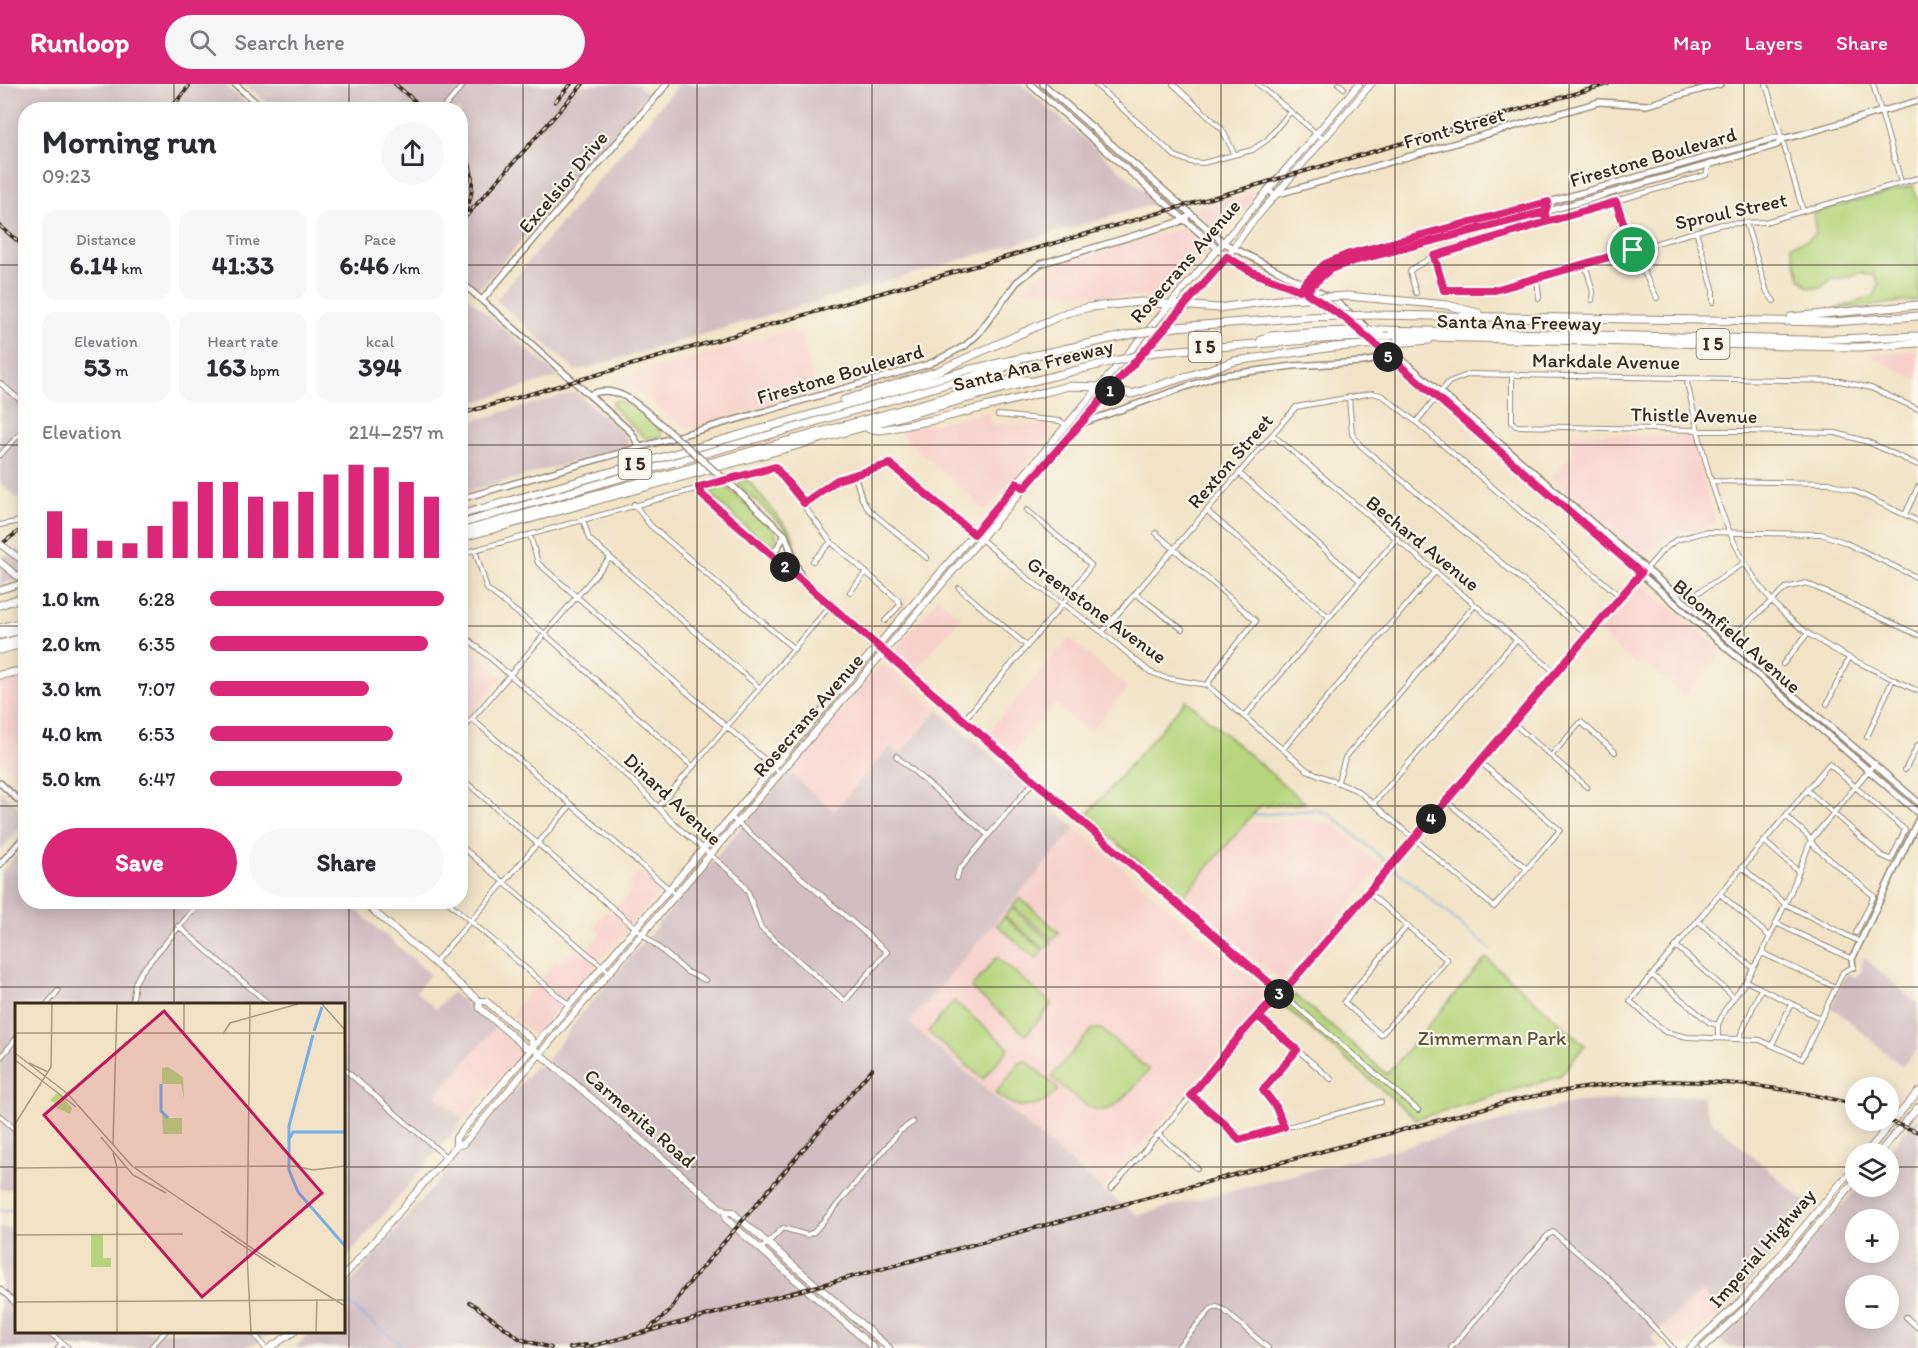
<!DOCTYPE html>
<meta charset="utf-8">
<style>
body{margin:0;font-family:Itim,sans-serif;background:#f7f7f7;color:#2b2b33;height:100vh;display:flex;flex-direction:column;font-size:22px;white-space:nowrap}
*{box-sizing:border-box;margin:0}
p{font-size:20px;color:#7c7c81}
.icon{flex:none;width:33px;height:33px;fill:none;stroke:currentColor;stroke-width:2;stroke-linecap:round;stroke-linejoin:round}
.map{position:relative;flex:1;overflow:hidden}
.panel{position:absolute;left:18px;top:18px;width:450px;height:807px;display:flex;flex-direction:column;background:#fff;border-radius:24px;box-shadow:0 3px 15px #0003}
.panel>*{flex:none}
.fabs{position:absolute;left:1845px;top:993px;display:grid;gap:12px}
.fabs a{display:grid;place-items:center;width:54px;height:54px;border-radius:50%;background:#fff;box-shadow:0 3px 15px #0003;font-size:30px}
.pin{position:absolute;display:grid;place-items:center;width:51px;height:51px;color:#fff;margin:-26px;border:3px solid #fff;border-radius:50%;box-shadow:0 2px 6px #0007}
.km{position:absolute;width:30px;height:30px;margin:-15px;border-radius:50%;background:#222;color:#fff;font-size:16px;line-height:30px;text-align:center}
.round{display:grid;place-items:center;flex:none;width:63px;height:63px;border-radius:32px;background:#f7f7f7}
.summary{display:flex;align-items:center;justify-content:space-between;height:102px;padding:0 24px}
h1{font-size:33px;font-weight:800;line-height:45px}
.stats{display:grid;grid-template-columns:repeat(3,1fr);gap:9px;height:102px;padding:6px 24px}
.stats div{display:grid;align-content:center;border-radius:15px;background:#f7f7f7;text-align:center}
.stats b{font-size:26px;font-weight:800}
.stats small{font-size:16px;font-weight:400}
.stats p{font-size:16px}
.chart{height:168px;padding:12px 24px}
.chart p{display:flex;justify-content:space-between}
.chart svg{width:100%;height:108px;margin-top:6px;stroke:#db2777;stroke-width:6}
.cta{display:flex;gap:12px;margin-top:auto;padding:12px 24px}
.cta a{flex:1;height:69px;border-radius:36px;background:#db2777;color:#fff;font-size:24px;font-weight:800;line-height:69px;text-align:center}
.cta a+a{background:#f7f7f7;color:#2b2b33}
ul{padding:0 24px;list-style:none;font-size:20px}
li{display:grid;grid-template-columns:96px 72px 1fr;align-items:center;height:45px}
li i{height:15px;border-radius:8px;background:#db2777}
header{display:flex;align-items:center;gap:36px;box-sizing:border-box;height:84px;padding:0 30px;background:#db2777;color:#fff}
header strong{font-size:28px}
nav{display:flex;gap:33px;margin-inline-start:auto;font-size:21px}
.search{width:420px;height:54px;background:#f7f7f7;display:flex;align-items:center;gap:15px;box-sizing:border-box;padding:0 21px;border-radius:33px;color:#7c7c81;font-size:22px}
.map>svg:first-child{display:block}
</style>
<header>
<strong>Runloop</strong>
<div class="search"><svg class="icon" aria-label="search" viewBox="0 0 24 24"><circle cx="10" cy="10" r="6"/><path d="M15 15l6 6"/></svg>Search here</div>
<nav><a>Map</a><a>Layers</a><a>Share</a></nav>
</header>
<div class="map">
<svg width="1918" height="1264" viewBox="0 0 1918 1264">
<rect width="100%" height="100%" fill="#fbf7ec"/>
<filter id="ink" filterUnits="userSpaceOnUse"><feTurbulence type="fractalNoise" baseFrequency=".0167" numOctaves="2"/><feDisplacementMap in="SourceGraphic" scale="12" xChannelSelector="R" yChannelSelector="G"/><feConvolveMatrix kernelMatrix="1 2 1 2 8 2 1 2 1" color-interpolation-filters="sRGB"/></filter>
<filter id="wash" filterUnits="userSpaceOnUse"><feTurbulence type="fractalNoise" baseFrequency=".008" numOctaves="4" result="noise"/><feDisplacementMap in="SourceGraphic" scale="24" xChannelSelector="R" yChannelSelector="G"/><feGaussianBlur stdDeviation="1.35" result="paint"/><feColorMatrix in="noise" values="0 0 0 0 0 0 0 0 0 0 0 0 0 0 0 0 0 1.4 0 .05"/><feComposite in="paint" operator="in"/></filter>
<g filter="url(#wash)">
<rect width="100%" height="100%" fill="#f2e3c7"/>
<path fill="#f7d0ca" d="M1255 107 1258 109 1226 147 1220 148 1193 124Z
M1179 144H1186L1208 163 1207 169 1168 213H1110L1022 206 1039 191 1060 180Z
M794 245 795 249 800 248 816 307 736 331 685 345 635 306 612 296Z
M1918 267V296L1870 272V270Z
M988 328 990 338 995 342 1004 339 1050 342 1053 349 986 427 898 347Z
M1573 349 1692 353 1716 440 1683 446 1663 458 1645 473 1551 393 1572 369Z
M1641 500 1723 567 1684 612 1642 577 1638 582 1599 549Z
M938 514 961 533 916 586 896 569V564Z
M1069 554 1128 604 1089 649 1055 620 1013 669 988 648Z
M461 556 500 591 501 594 461 642Z
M885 581 937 625 900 669 890 661 834 727 789 688 879 582Z
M25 593H26L25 699 0 677V597Z
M1307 735 1334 741 1382 783 1282 898 1182 814 1246 739Z
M1076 744 1270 911 1103 1105 909 938Z
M640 788 660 807 537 950H533L511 931 556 877 560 880 573 865 582 871 601 849 594 842 607 826 611 829 631 806 627 803Z
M495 944 519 964 520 970 464 1036 437 1012Z
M1701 1208 1722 1227 1686 1259H1679L1662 1244Z"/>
<path fill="#d2bec2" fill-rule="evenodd" d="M0 0H224L253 25 26 26 25 420 0 399Z
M245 0H637L648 10 482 202 476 204 461 190 460 26 274 25Z
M679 0H1021L1158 119 576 287 496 216Z
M461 207 559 293 461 322Z
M575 308 627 353 628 362 461 410V340Z
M25 465V492L0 501V473Z
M938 626 1076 744 909 939 1104 1107 1138 1131 1576 1018 1701 1011 1711 1036 1813 1124 1736 1214 1723 1226 1701 1208 1651 1254 1660 1264H295L309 1248H344V1207L535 983H541L583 928 789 688 834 727 890 662 900 670Z
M0 707 23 728 26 737 0 767Z
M25 760 26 818H347L430 890 416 908 436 925 452 908 495 944 436 1012 464 1036 344 1177V920H16V1105H0V790Z
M1863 873 1918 920V964L1902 983 1839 928 1830 924 1846 890 1855 893 1861 888Z
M1918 1032V1264H1730L1720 1256 1748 1231 1858 1103 1888 1102V1070L1886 1069ZM1856 1136H1888V1168H1856ZM1856 1202H1888V1234H1856Z
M0 1144H16V1248H277L244 1264H0Z"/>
<path fill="#b5d57c" stroke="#78804d" stroke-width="1.5" d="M1913 101 1918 118V216L1832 226 1874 212 1879 200 1874 191H1865L1864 188 1838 195 1832 194 1821 204 1808 203 1800 194 1791 161 1807 156 1816 149 1813 129Z
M616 316C633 320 660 336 662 353L645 354 613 323 612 319Z
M747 395 792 449 800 482 793 458 784 443 739 401V398Z
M725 402 772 443 777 452 774 460 764 459 712 412V407Z
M1186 616 1305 719 1260 722 1182 814 1086 732Z
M1020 814 1059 848 1053 856 1013 822Z
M1012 824 1051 858 1044 865 1005 832Z
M1004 833 1043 867 1036 875 997 841Z
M997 873 1052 920 1026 951 971 904Z
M1486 874 1585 961 1559 993 1416 1035 1284 922 1295 911 1387 990Z
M954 917 1009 964 983 995 928 948Z
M1092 945H1101L1149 986C1104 1038 1103 1038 1051 993Z
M1027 977 1058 1005C1041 1028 1015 1027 995 1009L1021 978Z"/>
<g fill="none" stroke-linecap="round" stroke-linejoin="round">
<path stroke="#76aee6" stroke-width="1.5" d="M1253 731 1316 726 1331 731 1491 866
M0 1126H16
M344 1217 406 1264"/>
</g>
</g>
<g filter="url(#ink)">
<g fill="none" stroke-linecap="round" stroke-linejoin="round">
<defs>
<path id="street" d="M1095 0 1175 72 1190 78 1203 79 1252 66 1267 56 1290 28
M1173 0 1222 45 1234 69
M1258 0 1323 55
M1339 0 1344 4
M1766 0 1803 127
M1873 0 1901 98
M442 26 464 0
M1616 118 1629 159 1657 214
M1546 138 1545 128 1549 118
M1746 139 1767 208 1774 217
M1696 147 1713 204V218
M1434 172 1444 206H1495L1722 140 1765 138 1918 94
M1585 180 1593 208 1592 216
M1537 193 1539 214
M1416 209 1410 188 1412 185 1442 167 1706 91 1709 81
M1512 290V338L1516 342 1836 349 1868 358 1918 381
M1686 294C1707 386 1726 493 1809 550 1843 573 1881 589 1918 607
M0 299 26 321
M1349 313 1352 350 1361 362 1588 551
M998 331 1060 337 1066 341
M1416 338 1449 298 1470 290 1840 297 1871 304 1918 325
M1273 351 1556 589
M0 371 26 343
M854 389 862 415 868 425 927 474
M1239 389 1360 497
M1711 397 1829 399 1852 406 1918 437
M699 403 702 412 772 472
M804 419C834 397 855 389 890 380L894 381 1028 495 1102 548 1150 588 1166 594 1207 601 1307 686 1358 707 1494 823 1560 746 1480 678
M634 420 650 441 794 565
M1207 427 1329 533
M1905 431 1918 403
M583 435 589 455 760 604
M0 441 26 436
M1156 449 1256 537 1227 571 1207 601
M530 451 538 479 780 689
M475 466 487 505 545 550 693 683
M460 470 775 383 831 458 898 516 900 521 885 537
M813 477 831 458
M959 504 1027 562
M850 508 866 488
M1699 508 1744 479
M1136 510 1182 545
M1742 544 1786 504 1806 499 1918 551
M460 548 635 699 673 739 739 795 748 808 761 844 845 917 887 868 731 733
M1102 548 1296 323 1373 309 1383 312 1416 338 1621 513
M1783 580 1808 549
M1827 620 1849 574
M1244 633 1397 454
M472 635 676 811
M963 637 1062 521 1091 481 1027 426
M1513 639 1587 703
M460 649 610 474
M1867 653 1893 595
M1283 665 1436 487
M896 672 988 751
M1551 672 1581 638 1615 668
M1905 686 1918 661
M460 693 687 888 705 896
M1338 697 1345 674 1475 521
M1807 706 1881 771 1891 776 1905 746 1829 680 1630 917 1665 948 1688 953 1760 956 1802 975 1843 888 1853 883
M1446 717 1526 784
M1373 720 1516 556
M659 722 830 522
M1786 732 1807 751 1815 763 1874 812 1856 849
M1764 757 1798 787
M460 761 609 888
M1742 783 1785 820 1860 858
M957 794 959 786 1034 697
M1368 808 1447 876 1381 951 1344 918 1407 842
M1720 810 1769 852
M448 818 569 921
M1698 837 1753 884
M1776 839 1852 875
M178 842 269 920
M1676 862 1734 913
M1762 869 1835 903
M435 878 571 721
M1652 891 1710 939 1718 941
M1746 897 1820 934
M1281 909 1418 1026
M47 920 58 907
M132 920 135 899 141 888 200 818
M1259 933 1331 995
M1718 952V941L1724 927 1746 897 1762 869 1790 810 1811 756 1875 679
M1739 955 1760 907
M1772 961 1791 920
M0 974 16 955
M344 985 446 1073
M1191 1011 1227 1042 1239 1056 1381 1018
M0 1032 16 1046
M1284 1043 1276 1023 1263 1006 1297 966
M1158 1050 1197 1084
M1111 1105 1662 467 1676 456 1705 448 1821 450 1844 458 1918 494
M761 1165 783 1144 807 1151 814 1148 900 1047 913 1038
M0 1205 16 1220
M1906 1233 1918 1244
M49 1248 68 1264
M253 1248 265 1264
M58 1264 62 1259
M150 1264 165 1248
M1177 1264 1211 1225 1217 1223 1224 1226 1268 1264
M1451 1264 1548 1151 1553 1148 1608 1194 1673 1264"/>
<path id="secondary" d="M235 0 264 26
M1030 0 1227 173 1252 188 1307 209 1345 235 1918 729
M1043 0 1224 159 1333 215 1371 247
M1268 105 1275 111 1599 18 1647 21 1720 0
M460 197 631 348 640 363
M1303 201 1325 180 1349 170 1549 118 1775 54 1782 55 1799 51 1918 17
M1310 204 1330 185 1354 177 1545 128 1777 61 1782 55
M482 216 667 0
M1384 260 1918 718
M589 311C617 297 642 324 663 342
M1080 340 1217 292 1293 282 1363 278 1373 276 1385 268
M737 406 785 451 802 496
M460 415 929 280 965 262 978 250 1017 198 1040 180 1179 138 1187 133
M785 451 772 472 1281 909
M0 506 26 498
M0 699 26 723
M0 780 26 751
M1853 883 1852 875 1918 736"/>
<path id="primary" d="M363 818 479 917H486L531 955 533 964
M479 917 480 924 525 963 533 964 725 1128H732L889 1264
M456 1062V1054L459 1050 1359 0
M1865 1070 1918 1008
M1878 1070 1918 1023
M725 1128 726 1135 874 1264
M344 1192 456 1062 463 1060 472 1049 1049 375 1227 173 1249 142 1371 0
M269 1264 294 1248
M1690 1264 1744 1214 1856 1081
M1703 1264 1751 1219 1856 1096"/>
<path id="highway" d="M1347 212 1447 221 1478 229
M1372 231 1832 238 1918 232
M1791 233 1918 221
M1176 243 1308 233
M1381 246 1806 256 1918 252
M1389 252 1794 262 1860 263 1918 259
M1261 256 1270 252 1321 248
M1395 259 1429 256
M1154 268 1320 255
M844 316 938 287 1066 229 1090 223 1140 218 1218 224 1287 215
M869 345 881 346 933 336 1069 302 1099 303 1132 310 1235 277 1334 263
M460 431 971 285 1133 250
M460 440 1012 281 1019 275
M460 448 990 301 1015 295 1027 296
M460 454 1005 304 1110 278
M0 521 26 512
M0 544 26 537
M0 551 26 545
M0 560 26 553
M0 566 26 559
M0 591 26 586"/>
</defs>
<use href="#street" stroke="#968672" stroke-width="6"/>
<use href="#secondary" stroke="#968672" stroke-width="8"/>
<use href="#primary" stroke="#968672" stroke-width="8"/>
<use href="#highway" stroke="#968672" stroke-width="9"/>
<use href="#street" stroke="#fff" stroke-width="4"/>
<use href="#secondary" stroke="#fff" stroke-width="5"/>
<use href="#primary" stroke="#fff" stroke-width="6"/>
<use href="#highway" stroke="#fff" stroke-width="7"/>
<defs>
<path id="rail" d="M395 0 425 26
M555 18 571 0
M170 26 189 2
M460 59C474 81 476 106 465 129
M460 139 583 0
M0 142 26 164
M460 330 1608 0
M0 461 26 442
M1886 1036 1918 1048
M470 1218 520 1255 551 1264
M650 1244 669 1228 684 1205 872 985
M570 1264 586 1261
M585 1264 1507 1018C1627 991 1736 989 1856 1021"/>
</defs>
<use href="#rail" stroke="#3b2a1e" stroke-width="4"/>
<use href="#rail" stroke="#fbf7ec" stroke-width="1.5" stroke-dasharray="4.5" stroke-linecap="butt"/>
<defs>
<path id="secondary-bridge" d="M663 342 737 406"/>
<path id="primary-bridge" d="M0 460 26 479
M0 478 26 499"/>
<path id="highway-bridge" d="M1287 215 1347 212
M1308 233 1372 231
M1321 248 1381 246
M1133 250 1176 243
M1320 255 1389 252
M1334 263 1395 259
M1110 278 1154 268"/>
</defs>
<use href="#secondary-bridge" stroke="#968672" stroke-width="8" stroke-linecap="butt"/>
<use href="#primary-bridge" stroke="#968672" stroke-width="8" stroke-linecap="butt"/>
<use href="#highway-bridge" stroke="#968672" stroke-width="9" stroke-linecap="butt"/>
<use href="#secondary-bridge" stroke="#fff" stroke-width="5"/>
<use href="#primary-bridge" stroke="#fff" stroke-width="6"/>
<use href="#highway-bridge" stroke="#fff" stroke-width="7"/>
</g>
</g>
<g fill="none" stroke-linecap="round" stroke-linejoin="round" filter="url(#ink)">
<defs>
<path id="route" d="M1633 166 1616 118 1546 138 1545 128 1353 177 1330 185 1311 202 1305 199 1300 206 1252 188 1227 173 1024 404 1017 399 974 450 890 380 837 396 804 419 775 383 699 403 702 411 1281 909C1250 935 1218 980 1191 1011L1227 1042 1239 1056 1284 1043 1276 1023 1263 1006 1297 966 1259 933 1288 902 1641 489 1346 235 1307 209 1311 202 1305 199 1325 180 1349 170 1548 118 1545 128 1546 138 1434 172 1444 206H1495L1633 166"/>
</defs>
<use href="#route" stroke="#fff" stroke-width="12"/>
<use href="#route" stroke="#db2777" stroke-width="8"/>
</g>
<path fill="none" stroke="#3b2a1e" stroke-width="1.5" stroke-opacity="0.55" d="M174 0V26M349 0V26M523 0V1264M697 0V1264M872 0V1264M1046 0V1264M1221 0V1264M1395 0V1264M1569 0V1264M1744 0V1264M0 181H26M460 181H1918M0 361H26M460 361H1918M0 542H26M460 542H1918M0 722H26M460 722H1918M174 818V920M349 818V1264M0 903H1918M0 1083H16M344 1083H1856M1888 1083H1918M174 1248V1264"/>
<g text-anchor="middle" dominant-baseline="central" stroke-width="4.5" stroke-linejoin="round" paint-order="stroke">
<g fill="#fbf7ec" stroke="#75685c" stroke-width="1.5">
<rect x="1696.5" y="245" width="33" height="30" rx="4.5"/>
<rect x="1188.5" y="248" width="33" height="30" rx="4.5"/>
<rect x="618.5" y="365" width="33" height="30" rx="4.5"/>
</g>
<g font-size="18" font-weight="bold" fill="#3b2a1e">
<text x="1713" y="260">I 5</text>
<text x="1205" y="263">I 5</text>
<text x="635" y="380">I 5</text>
</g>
<g font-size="20" fill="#3b2a1e" stroke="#fbf7ec">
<text transform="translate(1454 44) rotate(-16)">Front Street</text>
<text transform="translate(1653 73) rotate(-16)">Firestone Boulevard</text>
<text transform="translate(563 98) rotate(-50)">Excelsior Drive</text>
<text transform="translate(1731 127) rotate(-12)">Sproul Street</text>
<text transform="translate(1185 177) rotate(-49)">Rosecrans Avenue</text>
<text transform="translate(1519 238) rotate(1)">Santa Ana Freeway</text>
<text transform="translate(1606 277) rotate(1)">Markdale Avenue</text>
<text transform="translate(1033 281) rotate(-14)">Santa Ana Freeway</text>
<text transform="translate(840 290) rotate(-16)">Firestone Boulevard</text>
<text transform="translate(1694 331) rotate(1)">Thistle Avenue</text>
<text transform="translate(1230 377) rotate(-49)">Rexton Street</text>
<text transform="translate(1423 459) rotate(39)">Bechard Avenue</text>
<text transform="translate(1097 526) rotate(36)">Greenstone Avenue</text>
<text transform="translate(1737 552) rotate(41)">Bloomfield Avenue</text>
<text transform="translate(808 631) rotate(-49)">Rosecrans Avenue</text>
<text transform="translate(673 715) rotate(43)">Dinard Avenue</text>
<text transform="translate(640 1034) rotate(41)">Carmenita Road</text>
<text transform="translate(1762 1164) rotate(-49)">Imperial Highway</text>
</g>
<g font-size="20" fill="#5a5536" stroke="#fbf7ec">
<text x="1492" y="954">Zimmerman Park</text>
</g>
</g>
<g transform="translate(15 919)">
<rect width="330" height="330" fill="#f2e3c7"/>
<path d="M153 64 168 74 169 96 166 81H147V65ZM43 89 57 105 55 111 39 104 41 101 35 97ZM147 111 152 115H167V131H148ZM76 232H88V255H96V264H76Z" fill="#b5d57c"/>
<path fill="none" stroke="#76aee6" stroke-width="3" d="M299 28 307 4M298 32 274 123V167L283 189 330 243M146 81V108L153 115M273 138 278 129H330"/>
<path fill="none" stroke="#a99983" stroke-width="1.5" d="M235 1 232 251 236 329M307 1 330 27M0 30H330M169 30V1M208 31 215 20 283 1M0 50 53 91 117 163 247 252 330 303M0 57 26 77M14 60 33 69M26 77 61 104M0 121 36 64 37 1M86 134 118 172 151 190M98 141 102 1M98 150 102 164V329M120 164 279 163 298 167 330 163M0 165 111 164M206 228 260 264M0 232 168 231M0 299 330 297M301 329 302 296"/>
<path fill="#c2185b" fill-opacity="0.15" stroke="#c2185b" stroke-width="3" d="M149 8 307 190 187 294 29 112Z"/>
<rect width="330" height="330" fill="none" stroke="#3b2a1e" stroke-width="3"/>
</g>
</svg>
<div class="fabs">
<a><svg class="icon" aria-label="locate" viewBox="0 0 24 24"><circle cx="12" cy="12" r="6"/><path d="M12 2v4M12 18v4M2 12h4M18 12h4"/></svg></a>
<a><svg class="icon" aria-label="layers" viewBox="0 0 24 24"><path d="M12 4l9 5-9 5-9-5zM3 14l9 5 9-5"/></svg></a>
<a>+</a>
<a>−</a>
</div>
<div class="pin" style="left:1633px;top:166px;background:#1e9e55"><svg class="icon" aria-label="arrive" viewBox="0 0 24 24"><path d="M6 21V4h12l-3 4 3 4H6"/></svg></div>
<b class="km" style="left:1110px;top:307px">1</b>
<b class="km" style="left:785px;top:483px">2</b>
<b class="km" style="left:1279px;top:910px">3</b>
<b class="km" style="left:1431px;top:735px">4</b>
<b class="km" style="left:1388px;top:273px">5</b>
<section class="panel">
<div class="summary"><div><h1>Morning run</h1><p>09:23</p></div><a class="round"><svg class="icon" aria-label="share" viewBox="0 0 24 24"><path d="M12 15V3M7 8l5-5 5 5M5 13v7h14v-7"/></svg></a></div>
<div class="stats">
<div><p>Distance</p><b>6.14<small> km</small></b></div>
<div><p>Time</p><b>41:33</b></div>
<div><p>Pace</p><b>6:46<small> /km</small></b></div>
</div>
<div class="stats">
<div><p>Elevation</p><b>53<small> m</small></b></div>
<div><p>Heart rate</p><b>163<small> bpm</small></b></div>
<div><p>kcal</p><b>394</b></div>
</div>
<div class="chart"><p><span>Elevation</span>214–257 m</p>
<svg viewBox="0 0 160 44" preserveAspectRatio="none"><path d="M5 44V25M15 44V32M25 44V37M35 44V38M45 44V31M55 44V21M65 44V13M75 44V13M85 44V19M95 44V21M105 44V17M115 44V10M125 44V6M135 44V7M145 44V13M155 44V19"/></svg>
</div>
<ul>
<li><b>1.0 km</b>6:28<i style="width:100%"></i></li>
<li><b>2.0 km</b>6:35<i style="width:93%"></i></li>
<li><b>3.0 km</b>7:07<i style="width:68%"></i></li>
<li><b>4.0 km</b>6:53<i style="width:78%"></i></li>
<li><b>5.0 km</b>6:47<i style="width:82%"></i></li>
</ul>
<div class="cta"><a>Save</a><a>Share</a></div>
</section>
</div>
